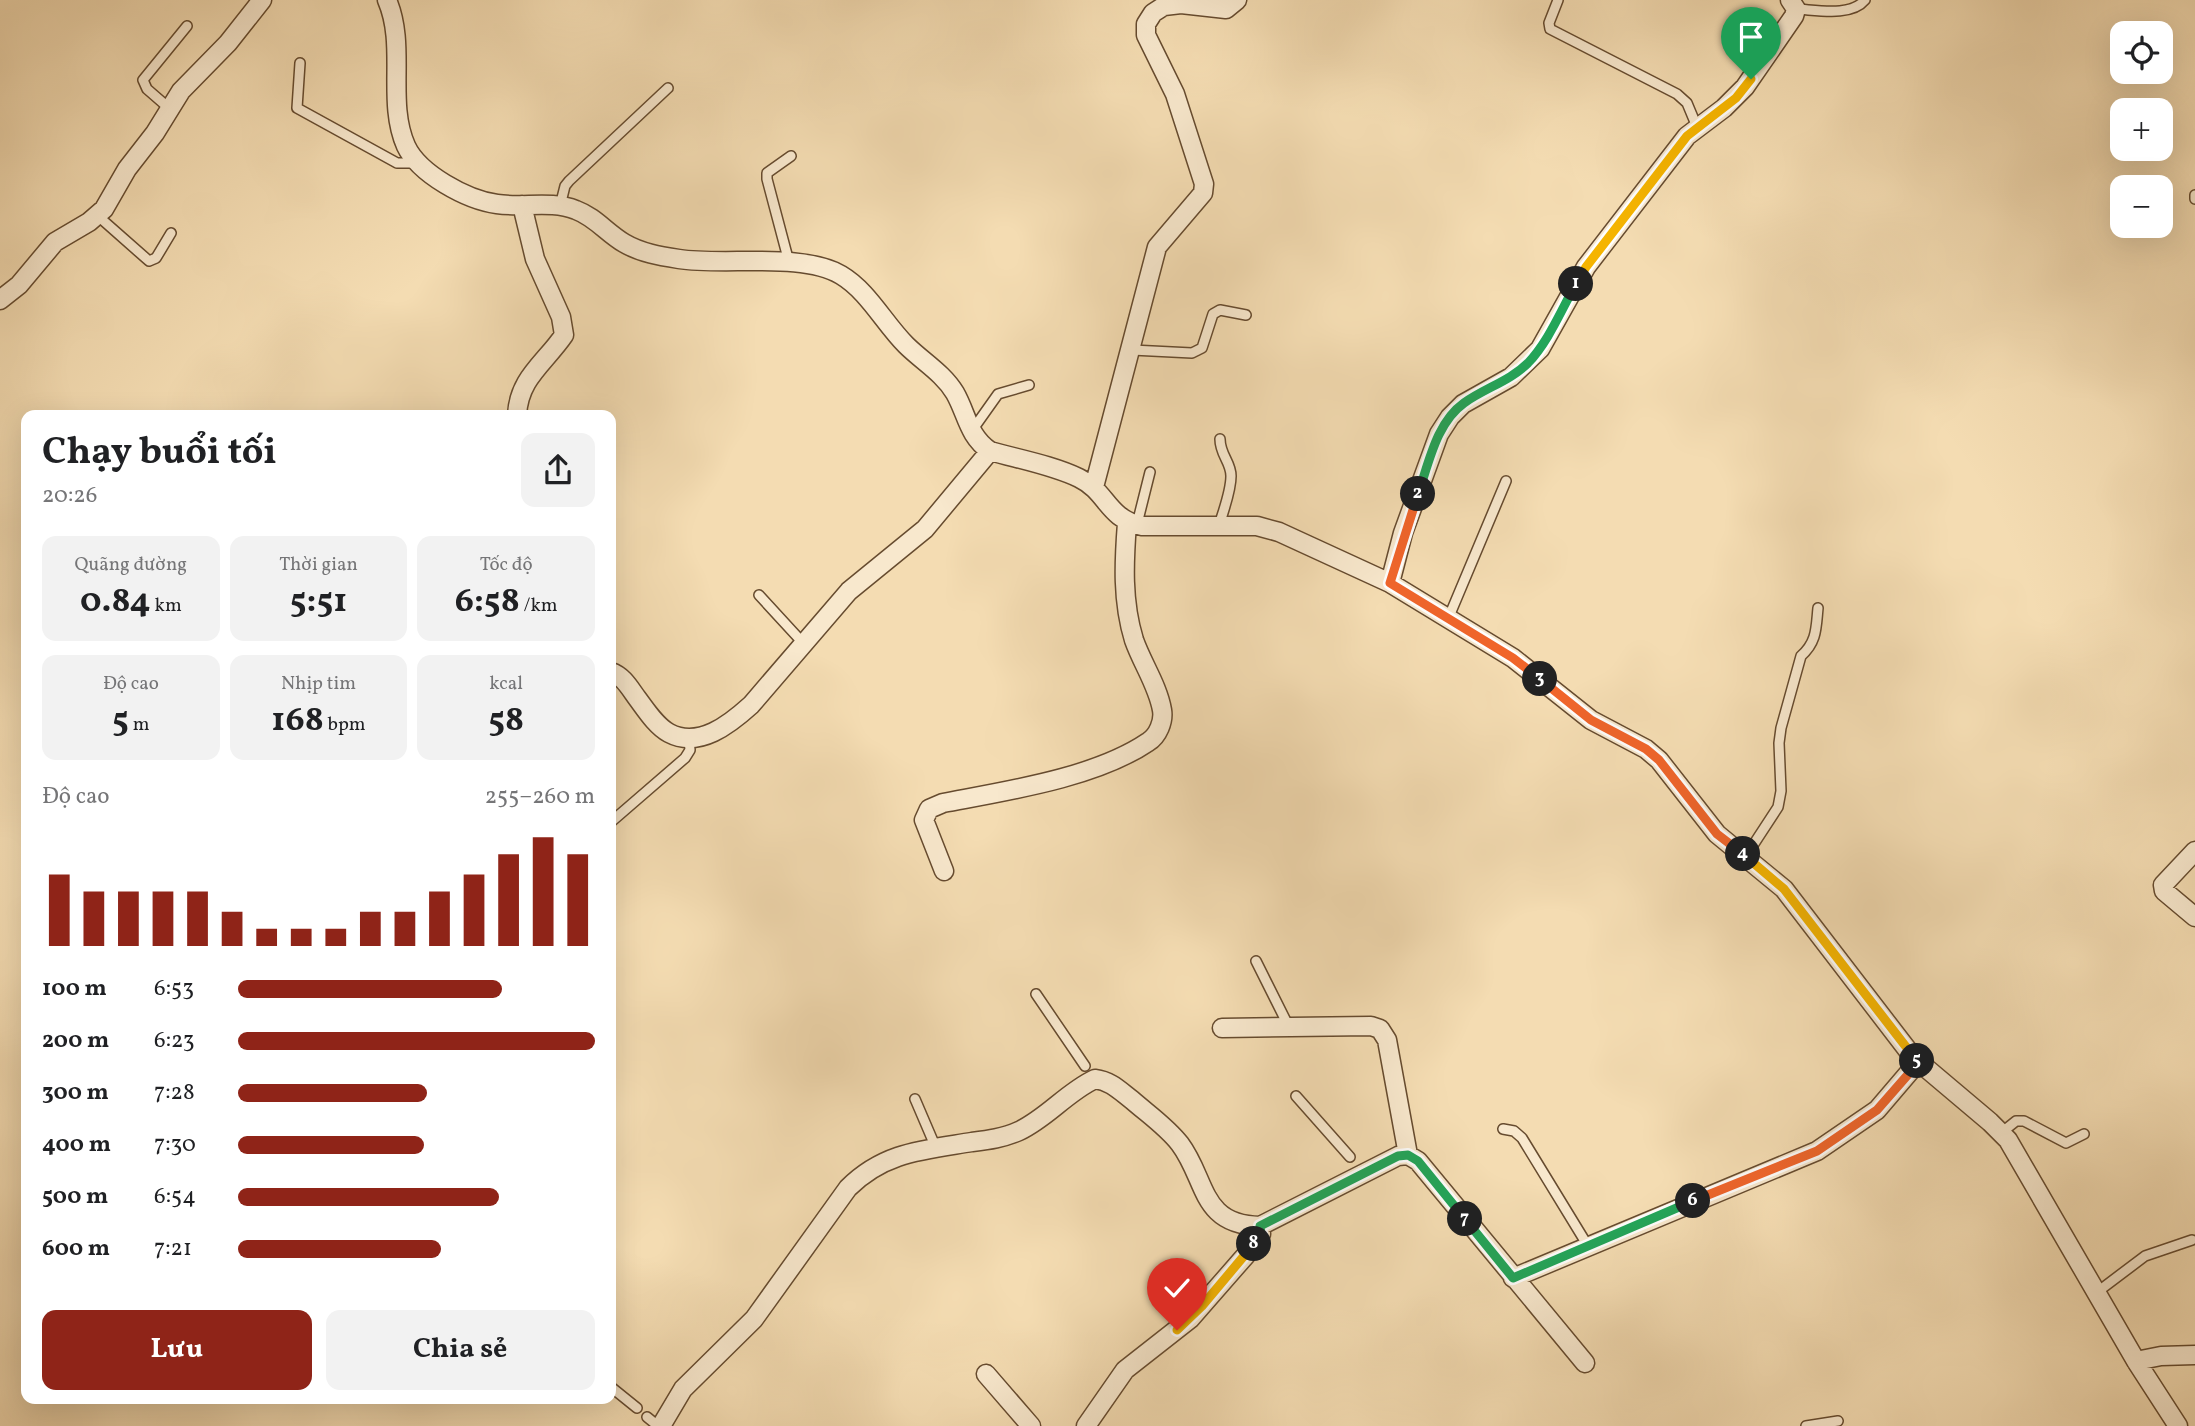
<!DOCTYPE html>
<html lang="vi">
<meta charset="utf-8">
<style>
body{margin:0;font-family:Vollkorn,serif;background:#f2f2f2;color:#202124;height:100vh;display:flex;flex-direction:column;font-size:26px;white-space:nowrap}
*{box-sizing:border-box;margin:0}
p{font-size:23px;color:#757577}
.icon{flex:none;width:38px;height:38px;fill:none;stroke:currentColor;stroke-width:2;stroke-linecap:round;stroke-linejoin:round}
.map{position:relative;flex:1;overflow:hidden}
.sheet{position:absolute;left:21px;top:410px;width:595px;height:994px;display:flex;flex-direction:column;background:#fff;border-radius:14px;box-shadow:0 7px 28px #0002}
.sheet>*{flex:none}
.fabs{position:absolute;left:2110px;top:21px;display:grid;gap:14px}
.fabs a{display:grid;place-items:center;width:63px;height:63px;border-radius:14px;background:#fff;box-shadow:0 7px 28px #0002;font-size:35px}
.pin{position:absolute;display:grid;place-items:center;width:60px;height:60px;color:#fff;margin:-72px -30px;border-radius:50% 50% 50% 0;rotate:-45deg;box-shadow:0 0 7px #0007}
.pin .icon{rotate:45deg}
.km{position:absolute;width:35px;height:35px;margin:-18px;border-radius:50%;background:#222;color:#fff;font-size:19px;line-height:35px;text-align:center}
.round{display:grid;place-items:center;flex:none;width:74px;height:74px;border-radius:14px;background:#f2f2f2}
.summary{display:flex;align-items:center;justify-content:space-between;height:119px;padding:0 21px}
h1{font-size:38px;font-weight:700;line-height:52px}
.figures{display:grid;grid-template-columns:repeat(3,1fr);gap:10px;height:119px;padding:7px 21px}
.figures div{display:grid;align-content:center;border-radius:14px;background:#f2f2f2;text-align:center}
.figures b{font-size:35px;font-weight:700}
.figures small{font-size:19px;font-weight:400}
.figures p{font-size:19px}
.chart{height:196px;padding:14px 21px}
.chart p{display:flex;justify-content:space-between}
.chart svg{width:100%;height:126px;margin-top:7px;stroke:#8f2418;stroke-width:6}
.action{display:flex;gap:14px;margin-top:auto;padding:14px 21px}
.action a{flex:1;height:80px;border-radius:14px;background:#8f2418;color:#fff;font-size:28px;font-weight:700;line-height:80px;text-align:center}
.action a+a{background:#f2f2f2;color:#202124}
ul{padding:0 21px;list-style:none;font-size:23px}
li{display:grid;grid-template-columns:112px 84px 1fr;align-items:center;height:52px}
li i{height:18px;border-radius:9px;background:#8f2418}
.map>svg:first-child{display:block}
</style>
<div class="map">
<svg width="2195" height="1426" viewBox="0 0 2195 1426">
<rect width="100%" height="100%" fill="#f4dcb2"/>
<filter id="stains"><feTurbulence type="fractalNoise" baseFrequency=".00286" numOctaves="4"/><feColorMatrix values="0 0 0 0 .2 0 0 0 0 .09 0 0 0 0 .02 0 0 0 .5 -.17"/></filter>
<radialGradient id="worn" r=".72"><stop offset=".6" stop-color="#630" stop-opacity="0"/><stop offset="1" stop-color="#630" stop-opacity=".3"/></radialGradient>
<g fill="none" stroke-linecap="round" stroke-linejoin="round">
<defs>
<path id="service" d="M1558 0 1549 23 1550 29 1677 94 1687 103 1697 127
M1796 9C1817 10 1851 17 1865 0
M300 63 297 108 397 163H417
M170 109 147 89 143 80 187 26
M2195 195V199
M560 206 565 186 569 181 668 88
M98 216 149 261 156 258 171 233
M789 262 767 179V173L791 156
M1132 350 1192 353 1202 348 1213 314 1220 310 1246 315
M971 432 998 394 1029 385
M1137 524 1150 472
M1219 526C1223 511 1231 492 1231 476 1231 462 1220 455 1220 439
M759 595 804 644
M1448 619 1506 481
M611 822 685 758 690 750 689 739
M1746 856 1778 807 1781 791 1779 743 1781 728 1801 656C1817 642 1816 628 1818 608
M1256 961 1289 1027
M1036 994 1085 1066
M1296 1096 1350 1157
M915 1099 936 1148
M1503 1129 1514 1131 1522 1138 1588 1246
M2001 1133 2016 1121H2024L2066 1143 2084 1134
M2096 1293 2145 1256 2192 1240
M611 1387 637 1408
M647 1417 658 1426
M1806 1426 1838 1421"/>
<path id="minor" d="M387 0C407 46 386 101 406 146 419 174 467 200 497 204 523 208 551 200 576 210 595 217 607 233 624 243 641 253 660 256 679 259 725 266 802 252 841 275 868 291 884 323 906 345 922 361 943 373 955 393 967 414 968 436 990 451 1018 459 1052 465 1079 478 1108 492 1106 518 1142 526H1257L1279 532 1390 583 1513 658 1591 720 1646 749 1659 760 1717 834 1784 889 1913 1057 1990 1122 2008 1140 2136 1361 2178 1426
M0 300 19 285 55 242 89 222 104 209 127 169 155 133 181 91 228 43 262 0
M517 415C519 378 544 364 564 335L561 317 535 259 522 205
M1094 487 1157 247 1203 193 1204 184 1175 94 1146 35V24L1153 13 1164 6 1181 4 1226 9 1237 0
M1390 583 1403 533 1439 434 1450 417 1463 404 1511 377 1540 349 1586 267 1687 136 1724 108 1745 87 1794 16 1796 9 1790 0
M611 672C623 676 629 687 637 698 646 710 656 726 669 733 699 749 730 724 751 705L849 591 925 529 990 451
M2195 851 2163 885 2164 891 2195 917
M944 871 924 820 929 809 943 803C1006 791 1095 778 1148 742 1158 736 1164 721 1162 710 1158 686 1142 663 1134 640 1122 601 1124 562 1127 523
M1222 1028 1371 1026 1380 1029 1387 1040 1408 1155
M1513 1278 1817 1151 1877 1110 1918 1062
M2136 1361 2161 1356 2195 1355
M986 1374 1031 1426
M661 1426 683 1389 754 1319 848 1188C884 1152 923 1150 972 1142 988 1140 1004 1138 1019 1131 1047 1118 1067 1092 1095 1079 1111 1081 1120 1091 1132 1100 1148 1114 1167 1127 1180 1144 1207 1180 1200 1225 1260 1226L1398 1156 1408 1155 1418 1161 1585 1363
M1086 1426 1125 1370 1190 1319 1246 1255 1261 1234 1260 1226"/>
</defs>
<use href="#service" stroke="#664b2f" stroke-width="12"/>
<use href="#minor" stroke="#664b2f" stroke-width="21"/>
<use href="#service" stroke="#f8e8cd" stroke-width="9"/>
<use href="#minor" stroke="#f8e8cd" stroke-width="18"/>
</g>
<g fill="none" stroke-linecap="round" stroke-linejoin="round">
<defs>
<path id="split-1" d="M1576 284 1586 267 1687 136 1736 98 1751 79"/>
<path id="split-2" d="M1418 494C1429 463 1436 423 1464 403 1485 388 1510 381 1528 363 1549 341 1561 310 1576 284"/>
<path id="split-3" d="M1418 494 1390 583 1513 658 1540 679"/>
<path id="split-4" d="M1540 679 1591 720 1646 749 1659 760 1717 834 1743 854"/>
<path id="split-5" d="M1743 854 1784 889 1917 1061"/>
<path id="split-6" d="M1693 1201 1817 1151 1877 1110 1919 1062 1917 1061"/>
<path id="split-7" d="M1465 1219 1513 1278 1693 1201"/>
<path id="split-8" d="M1254 1244 1261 1234 1260 1226 1398 1156 1408 1155 1418 1161 1465 1219"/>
<path id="split-9" d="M1177 1330 1202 1306 1254 1244"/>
</defs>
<use href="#split-1" stroke="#fff" stroke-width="14"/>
<use href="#split-2" stroke="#fff" stroke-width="14"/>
<use href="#split-3" stroke="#fff" stroke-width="14"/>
<use href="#split-4" stroke="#fff" stroke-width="14"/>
<use href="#split-5" stroke="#fff" stroke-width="14"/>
<use href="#split-6" stroke="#fff" stroke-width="14"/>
<use href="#split-7" stroke="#fff" stroke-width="14"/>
<use href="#split-8" stroke="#fff" stroke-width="14"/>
<use href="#split-9" stroke="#fff" stroke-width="14"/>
<use href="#split-1" stroke="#f5b400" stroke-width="9"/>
<use href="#split-2" stroke="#22a559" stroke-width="9"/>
<use href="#split-3" stroke="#f0652b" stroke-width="9"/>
<use href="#split-4" stroke="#f0652b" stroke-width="9"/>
<use href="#split-5" stroke="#f5b400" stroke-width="9"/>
<use href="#split-6" stroke="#f0652b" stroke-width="9"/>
<use href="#split-7" stroke="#22a559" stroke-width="9"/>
<use href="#split-8" stroke="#22a559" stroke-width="9"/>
<use href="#split-9" stroke="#f5b400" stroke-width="9"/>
</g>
<rect width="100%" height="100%" filter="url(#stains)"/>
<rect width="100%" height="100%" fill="url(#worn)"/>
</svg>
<div class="fabs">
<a><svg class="icon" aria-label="locate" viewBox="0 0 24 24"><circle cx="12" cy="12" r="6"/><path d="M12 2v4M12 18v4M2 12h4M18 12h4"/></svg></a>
<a>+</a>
<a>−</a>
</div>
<div class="pin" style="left:1751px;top:79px;background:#1e9e55"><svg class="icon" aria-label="arrive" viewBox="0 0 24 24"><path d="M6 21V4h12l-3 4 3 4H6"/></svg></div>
<div class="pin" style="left:1177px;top:1330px;background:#d93025"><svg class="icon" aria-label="check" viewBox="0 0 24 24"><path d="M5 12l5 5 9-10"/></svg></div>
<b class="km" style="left:1576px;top:284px">1</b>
<b class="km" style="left:1418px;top:494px">2</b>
<b class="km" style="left:1540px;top:679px">3</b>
<b class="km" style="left:1743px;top:854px">4</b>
<b class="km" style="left:1917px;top:1061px">5</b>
<b class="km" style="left:1693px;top:1201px">6</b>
<b class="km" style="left:1465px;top:1219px">7</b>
<b class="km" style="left:1254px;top:1244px">8</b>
<section class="sheet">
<div class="summary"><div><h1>Chạy buổi tối</h1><p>20:26</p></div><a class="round"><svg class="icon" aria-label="share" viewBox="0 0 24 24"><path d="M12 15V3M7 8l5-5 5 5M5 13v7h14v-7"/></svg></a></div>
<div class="figures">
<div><p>Quãng đường</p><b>0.84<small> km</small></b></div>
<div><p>Thời gian</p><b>5:51</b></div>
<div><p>Tốc độ</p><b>6:58<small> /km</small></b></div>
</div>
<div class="figures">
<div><p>Độ cao</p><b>5<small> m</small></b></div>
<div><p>Nhịp tim</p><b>168<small> bpm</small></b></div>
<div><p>kcal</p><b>58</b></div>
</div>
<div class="chart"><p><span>Độ cao</span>255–260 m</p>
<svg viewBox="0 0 160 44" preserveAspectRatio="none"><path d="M5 44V19M15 44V25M25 44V25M35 44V25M45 44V25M55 44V32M65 44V38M75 44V38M85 44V38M95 44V32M105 44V32M115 44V25M125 44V19M135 44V12M145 44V6M155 44V12"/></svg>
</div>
<ul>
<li><b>100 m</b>6:53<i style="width:74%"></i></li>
<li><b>200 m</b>6:23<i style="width:100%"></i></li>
<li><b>300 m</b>7:28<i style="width:53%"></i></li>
<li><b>400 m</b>7:30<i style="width:52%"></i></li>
<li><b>500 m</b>6:54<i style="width:73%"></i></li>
<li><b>600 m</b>7:21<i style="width:57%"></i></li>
</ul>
<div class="action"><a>Lưu</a><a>Chia sẻ</a></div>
</section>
</div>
